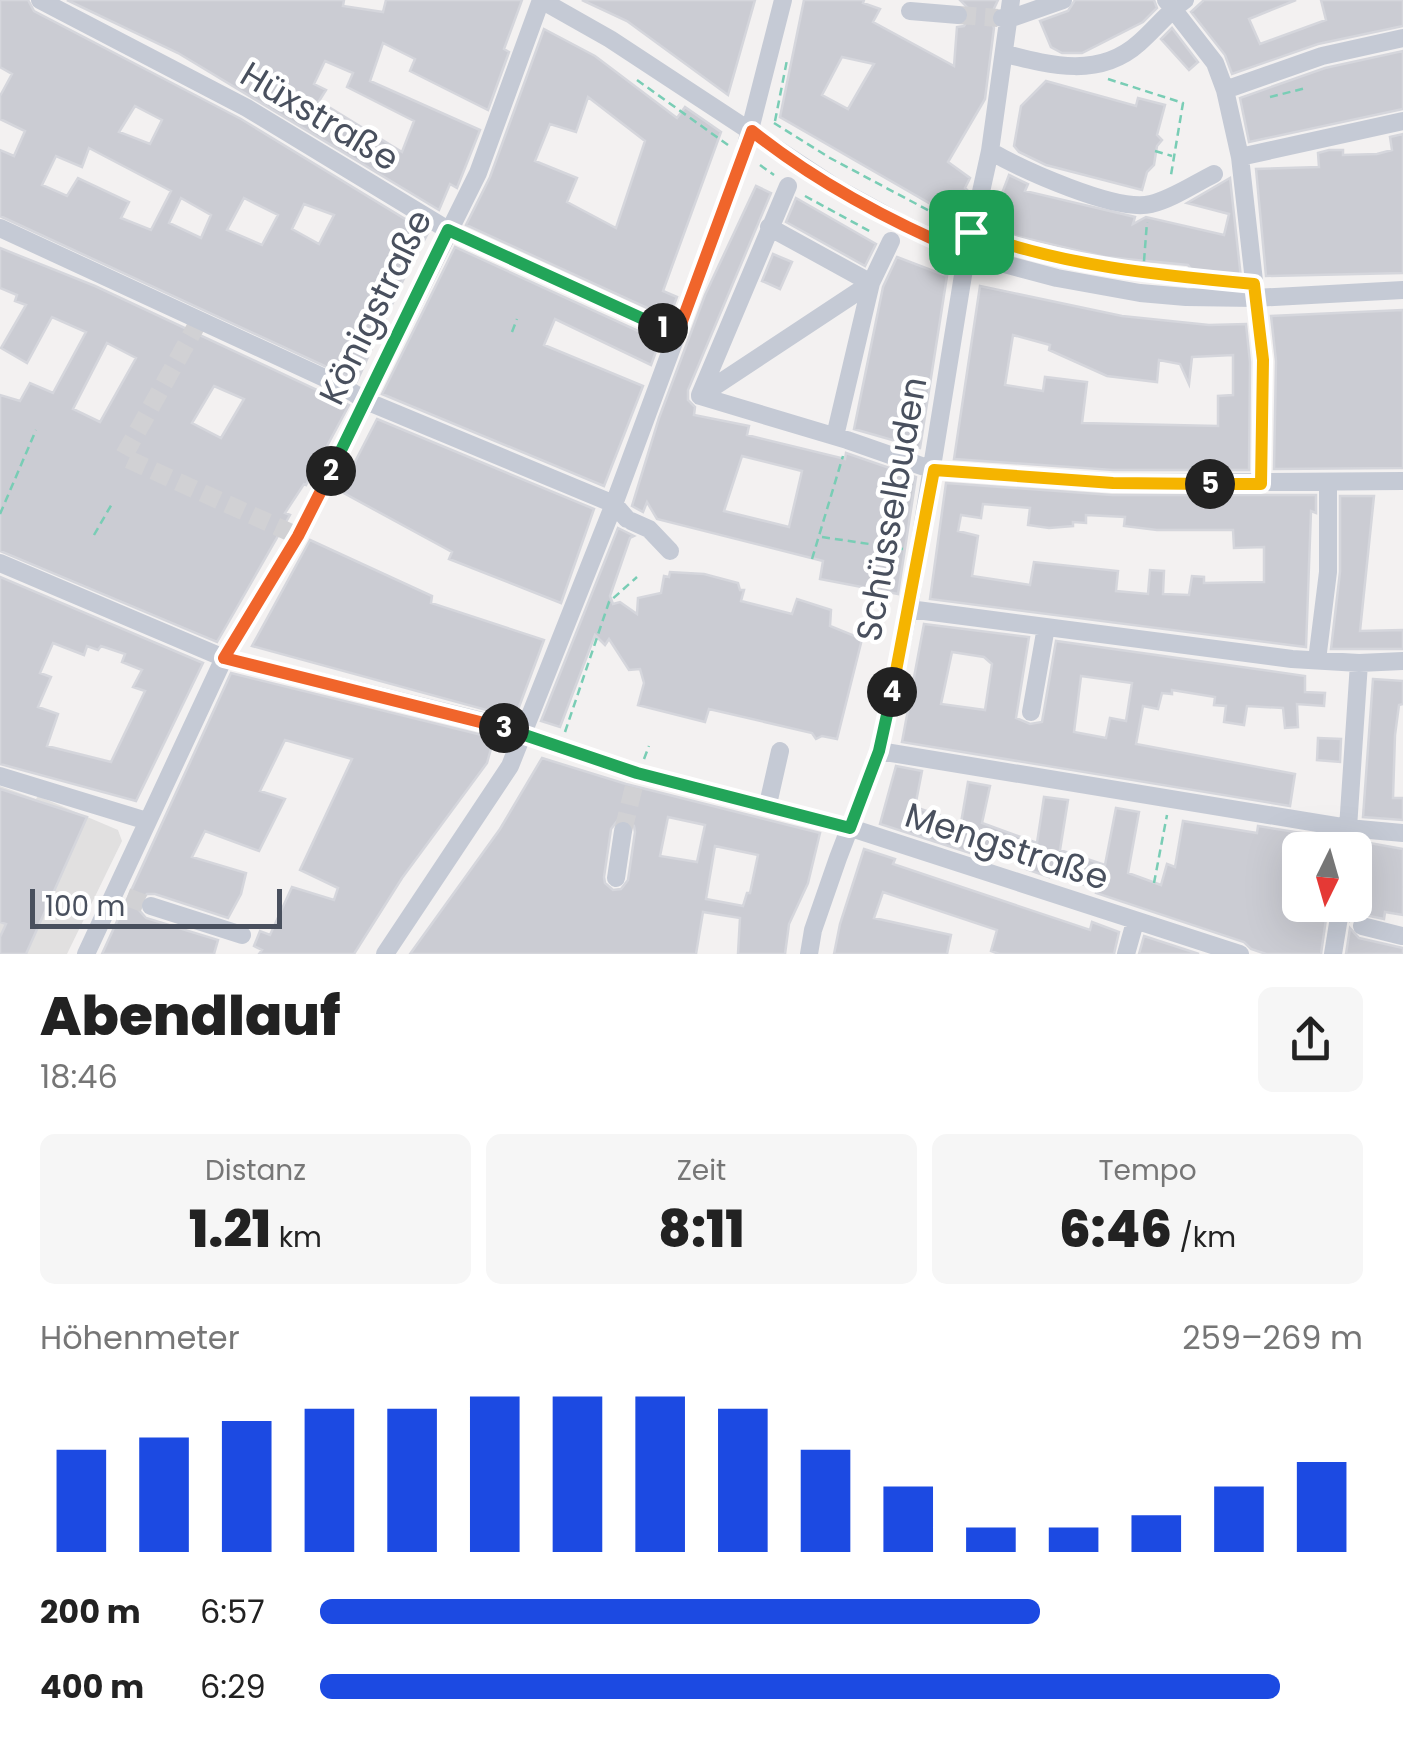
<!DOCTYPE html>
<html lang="de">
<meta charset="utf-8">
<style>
body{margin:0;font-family:Poppins,sans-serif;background:#f6f6f6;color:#222;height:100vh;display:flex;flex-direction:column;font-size:38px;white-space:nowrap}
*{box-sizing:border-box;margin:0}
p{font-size:32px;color:#767676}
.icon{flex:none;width:55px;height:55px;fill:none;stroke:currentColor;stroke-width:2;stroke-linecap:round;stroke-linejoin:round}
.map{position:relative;height:954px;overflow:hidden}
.panel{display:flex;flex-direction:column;background:#fff;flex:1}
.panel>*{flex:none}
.needle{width:65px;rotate:185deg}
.controls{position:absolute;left:1282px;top:832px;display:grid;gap:20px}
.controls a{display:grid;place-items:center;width:90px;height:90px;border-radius:15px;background:#fff;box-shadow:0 10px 40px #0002;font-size:50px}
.scale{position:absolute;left:30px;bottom:25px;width:252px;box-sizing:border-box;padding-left:10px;border:5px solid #49505e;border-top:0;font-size:28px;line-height:35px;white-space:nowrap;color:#49505e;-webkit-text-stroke:8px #fff;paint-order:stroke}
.pin{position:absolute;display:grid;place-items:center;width:85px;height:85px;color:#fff;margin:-42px;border-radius:20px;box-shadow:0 5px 15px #0006}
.km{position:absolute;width:50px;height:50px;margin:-25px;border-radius:50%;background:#222;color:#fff;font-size:28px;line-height:50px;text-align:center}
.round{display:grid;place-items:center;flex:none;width:105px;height:105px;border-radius:15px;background:#f6f6f6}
.head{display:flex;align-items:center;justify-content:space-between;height:170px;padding:0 40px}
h1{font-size:55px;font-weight:800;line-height:75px}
.metrics{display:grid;grid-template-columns:repeat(3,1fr);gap:15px;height:170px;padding:10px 40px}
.metrics div{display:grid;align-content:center;border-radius:15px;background:#f6f6f6;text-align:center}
.metrics b{font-size:50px;font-weight:800}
.metrics small{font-size:28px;font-weight:400}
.metrics p{font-size:28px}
.chart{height:280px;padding:20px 40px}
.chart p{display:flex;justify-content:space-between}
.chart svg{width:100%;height:180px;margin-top:10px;stroke:#1c4ae2;stroke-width:6}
ul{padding:0 40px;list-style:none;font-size:32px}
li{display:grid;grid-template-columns:160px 120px 1fr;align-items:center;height:75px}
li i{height:25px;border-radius:12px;background:#1c4ae2}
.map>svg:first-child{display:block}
</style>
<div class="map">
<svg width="1403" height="954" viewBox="0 0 1403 954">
<rect width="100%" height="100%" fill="#f3f1f1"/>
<path fill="#e1e0e0" d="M0 786 36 799 38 796 118 830 122 841 67 954H0Z"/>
<path fill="#cbccd3" stroke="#d5d6dc" stroke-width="2.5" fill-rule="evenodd" d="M0 0H28L34 11 241 119 428 233 405 276 357 381 0 216V150L14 156 25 131 0 119V96L12 74 0 67ZM135 106 162 120 150 144 119 132ZM89 148 171 191 151 230 121 218 129 202 78 178 67 196 42 185 56 156 82 167ZM181 198 211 215 201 238 169 223ZM244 198 278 215 262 245 227 230ZM304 204 334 215 319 244 292 229Z
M67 0H344L343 6 383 12 386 0H522L504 49 509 52 488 110 410 71 415 59 383 43 370 81 480 130 457 188 450 184 439 210 178 53ZM325 61 353 73 347 87 414 121 402 152 319 101 326 90 314 84Z
M582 0H755L728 95 627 21Z
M804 0H864L863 3 880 9 873 22 954 66 957 27 964 26 970 17 969 9 960 0H998L990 17 994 28 985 99 948 162 970 178 965 188 968 191 962 222 780 117ZM842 57 874 64 848 109 822 95Z
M1075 0H1154L1157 8 1143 22 1082 53H1062L1051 47 1040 21 1068 11Z
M1204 0H1296L1249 19 1260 44 1326 20 1321 0H1403V26L1318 44 1232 74 1225 55 1191 12Z
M1172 28 1198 62 1189 70 1161 39Z
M544 29 595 56 677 118 685 107 721 132 663 291 677 297 669 318 466 225 490 177ZM588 97 645 141 616 228 567 202 577 178 535 161 550 124 576 132Z
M1403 51V109L1249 142 1240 98 1325 68Z
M1046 81 1136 106 1138 98 1165 105 1157 135 1162 140 1157 146 1154 165 1147 172 1142 190 1046 165 1019 152 1014 146 1021 106Z
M1403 134V273L1266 276 1256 169 1319 167 1318 153 1329 150H1343V155L1377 154 1392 150 1390 137Z
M1009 175 1028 184 1025 191 1135 217 1133 224 1146 217 1224 235 1229 214 1187 203 1230 178 1241 278 1193 272 1188 265 1105 257 986 229 992 202 998 204Z
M756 186 771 193 688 390V400L695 407 694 415 749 426 747 435 845 459 846 453 916 477 898 594 820 579 823 561 657 519 647 502 643 512 632 506 659 418 705 295ZM742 456 802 471 789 527 724 511Z
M796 198 876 244 865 266 786 222Z
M455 247 660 341 651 365 555 319 544 345 643 386 604 486 382 394Z
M0 248 95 286 349 405 306 485 304 484 285 513 290 515 217 642 0 551V395L20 401 30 383 53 393 86 332 52 317 27 363 1 348 26 305 15 301 17 295 0 288ZM107 343 136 358 100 422 73 409ZM214 386 244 399 221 438 192 423Z
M773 254 792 262 780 289 762 281Z
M897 257 947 276 920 448 854 429 883 287Z
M980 286 1122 316 1209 325 1246 324 1250 362 1249 470H1113L954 459ZM1013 335 1050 345 1049 350 1107 376 1157 382 1159 360 1180 364 1189 384 1192 357 1233 355V395L1218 396V426L1082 423 1087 382 1045 377 1043 391 1005 385Z
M1403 310V468L1274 469 1276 361 1271 316Z
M377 419 594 509 561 603 449 559 452 552 340 491Z
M946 483 1112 495H1316V513L1311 511 1306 647 930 599ZM983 504 1030 508 1028 525 1049 528 1073 526V522L1086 523V515L1125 517 1124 526 1157 530H1233L1234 548 1264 547V582L1204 583V577L1192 576 1189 595 1163 594 1164 571 1150 570 1148 594 1116 591 1118 571 1034 562 1030 585 972 576 978 536 958 531 961 515 981 518Z
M1340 496H1374L1360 631 1403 630V649H1331L1340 572Z
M618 528 634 536 630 538 610 596 613 604 620 602 637 614 638 598 661 593 664 576 669 577 670 572 704 574 738 583 740 590H744L741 601 792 614 797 599 831 610 830 626 862 639 837 739 822 736 816 739 812 733 709 709 705 722 638 705 644 683 640 669 629 670 609 639 605 645 595 635 560 727 541 721Z
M310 540 432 596 431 603 544 640 516 715 502 711 501 714 252 646Z
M0 577 203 663 136 801 0 764ZM53 643 84 655 87 646 98 650 101 646 125 654 122 662 142 670 133 687 145 691 111 762 47 746 58 714 38 707 51 677 40 673Z
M924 624 1029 637 1016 718 1030 724 1042 722 1056 641 1305 676V692L1325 693 1324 706 1297 704 1298 727 1285 728 1283 708 1247 706 1244 725 1224 722 1226 706 1214 705 1215 697 1172 690V694L1162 693 1158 709 1143 706 1136 744 1295 774 1290 806 902 742ZM952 652 984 657 992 664 985 710 941 704ZM1081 676 1132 683 1126 721 1110 718 1106 738 1074 732Z
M231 673 494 738 487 763 402 878 354 954H259L262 950 254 946 260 931 270 935 292 887 334 900 338 888 300 870 352 759 285 740 260 791 285 799 259 851 205 831 192 857 246 873 241 894 228 918 155 894H147L140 901 139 910 146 918 218 940 214 954H102Z
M1373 679 1403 681V704L1399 705 1395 735 1393 798H1403V820L1363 817Z
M1318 738 1341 739 1340 762 1317 760Z
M542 758 626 784 820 833 808 883 789 924 785 954H738L740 918 703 912 696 954H410L500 829ZM668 817 705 825 697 862 660 856ZM626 819 634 826 635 832 628 880 621 889 613 890 605 883 604 877 611 829 618 820ZM715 846 758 855 750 893H747L743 906 706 899Z
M896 766 922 771 915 807 961 823 968 782 990 786 982 823 1037 843 1044 797 1068 800 1060 850 1105 865 1116 808 1139 812 1128 873 1161 885 1167 864 1175 867 1183 821 1257 833 1258 826 1339 839 1338 850H1300V905H1328L1321 954H1266L1251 949 1244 942 1096 893 1097 889 1050 873 1049 877 1026 869 1027 865 976 847 973 854 880 824Z
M0 789 87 817 26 954H0V937L6 924 0 922Z
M1364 842 1403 849V915L1385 912 1384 919 1360 914 1351 920 1355 905V861L1360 857Z
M864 849 895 859 893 864 1090 930 1092 922 1119 932 1114 954H999L991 951 997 930 883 892 874 918 951 935 947 954H834L840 924Z
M1350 928 1359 938 1403 948V954H1346Z
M1144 936 1199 954H1139Z"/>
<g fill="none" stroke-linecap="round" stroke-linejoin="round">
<path stroke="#d1d1d4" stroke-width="18" stroke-dasharray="18 9" stroke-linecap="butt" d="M958 15 998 18
M199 321 123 457 298 536
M623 831 634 786
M127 897 151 906"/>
<path stroke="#79cdb5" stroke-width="2.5" stroke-dasharray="8 5" stroke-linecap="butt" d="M1108 79 1183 103 1171 175
M637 80 728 145
M1270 97 1306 88
M775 121 787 60
M774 123 830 158 956 225
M1155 151 1172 156
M760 165 774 175
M805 196 873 233
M991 240 1007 245
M1102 267 1193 278
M1143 274 1147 222
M512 332 517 319
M0 514 36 430
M94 535 113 502
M822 537 903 549
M812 559 843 456
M565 732 609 602 637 577
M644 759 649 746
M1154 883 1167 815"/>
<path stroke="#c5cad5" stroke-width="18" d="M40 0 247 108 448 230 677 335
M541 0 610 39 838 189 900 223 967 254 1057 278 1140 293 1186 297 1255 298 1403 290
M1166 0 1215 63 1225 90 1240 157 1263 361 1261 484
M910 11 958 15
M1002 18 1009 19 1063 0
M1006 54C1052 66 1100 78 1139 43 1155 29 1168 12 1185 0
M1225 90 1322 56 1403 38
M990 151C1021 169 1117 213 1151 204 1172 199 1194 184 1214 174
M1240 157 1403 121
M0 228 344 387 366 401 614 504 627 519
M700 395 788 186
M700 396 847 440 933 470 1113 483 1403 481
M700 396 871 283 769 227
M835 436 871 283 891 241
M631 521 649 529 670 551
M0 563 224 658 482 721 637 773 851 828 1240 954
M909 609 1292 659 1359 663 1403 661
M1317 660 1328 572V483
M1031 712 1046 627
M879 751 1348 828 1403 833
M0 776 147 821
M768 804 780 751
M1348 828 1359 663
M1350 850 1353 829
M616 878 623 831
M151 906 242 935
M1362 926 1402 936
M86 954 224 658 298 536 478 173 541 0
M385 954 510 766 614 504 744 153 783 0
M809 954 813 930 838 858 879 751 909 609 964 269 990 151 1011 0
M1126 954 1135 922
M1333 954 1341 905"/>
</g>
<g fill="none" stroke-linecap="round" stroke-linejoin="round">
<defs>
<path id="split-1" d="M663 328 677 335 752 131C816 182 891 222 967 254L971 232"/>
<path id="split-2" d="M331 471 448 230 663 328"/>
<path id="split-3" d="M331 471 298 536 224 658 504 728"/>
<path id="split-4" d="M504 728 637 773 850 828 879 751 892 692"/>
<path id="split-5" d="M892 692 934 470 1113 483 1210 484"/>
<path id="split-6" d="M971 232C1063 266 1157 275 1254 284L1263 360 1261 484H1210"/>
</defs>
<use href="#split-1" stroke="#fff" stroke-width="20"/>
<use href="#split-2" stroke="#fff" stroke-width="20"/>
<use href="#split-3" stroke="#fff" stroke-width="20"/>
<use href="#split-4" stroke="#fff" stroke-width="20"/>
<use href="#split-5" stroke="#fff" stroke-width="20"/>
<use href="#split-6" stroke="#fff" stroke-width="20"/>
<use href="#split-1" stroke="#f0652b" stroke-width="12"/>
<use href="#split-2" stroke="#22a559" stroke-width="12"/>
<use href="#split-3" stroke="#f0652b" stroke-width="12"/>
<use href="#split-4" stroke="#22a559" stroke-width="12"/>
<use href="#split-5" stroke="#f5b400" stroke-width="12"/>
<use href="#split-6" stroke="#f5b400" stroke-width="12"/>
</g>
<g text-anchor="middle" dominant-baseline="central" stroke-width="9" stroke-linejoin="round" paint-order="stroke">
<g font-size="35" fill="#49505e" stroke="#fff">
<text transform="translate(320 116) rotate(31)">Hüxstraße</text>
<text transform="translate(375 307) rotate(-64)">Königstraße</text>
<text transform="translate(891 509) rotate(-80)">Schüsselbuden</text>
<text transform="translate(1007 846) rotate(18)">Mengstraße</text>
</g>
</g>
</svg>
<div class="controls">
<a><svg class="needle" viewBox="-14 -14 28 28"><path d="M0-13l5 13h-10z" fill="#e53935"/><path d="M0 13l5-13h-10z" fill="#767676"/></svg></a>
</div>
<div class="scale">100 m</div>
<div class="pin" style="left:971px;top:232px;background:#1e9e55"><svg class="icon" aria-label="arrive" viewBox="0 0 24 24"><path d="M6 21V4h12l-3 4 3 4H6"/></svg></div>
<b class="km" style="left:663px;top:328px">1</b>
<b class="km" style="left:331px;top:471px">2</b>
<b class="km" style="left:504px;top:728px">3</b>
<b class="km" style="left:892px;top:692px">4</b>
<b class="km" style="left:1210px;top:484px">5</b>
</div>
<section class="panel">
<div class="head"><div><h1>Abendlauf</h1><p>18:46</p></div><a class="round"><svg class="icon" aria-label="share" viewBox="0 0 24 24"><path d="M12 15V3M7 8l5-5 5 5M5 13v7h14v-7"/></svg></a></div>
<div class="metrics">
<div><p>Distanz</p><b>1.21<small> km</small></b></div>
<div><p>Zeit</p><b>8:11</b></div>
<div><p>Tempo</p><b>6:46<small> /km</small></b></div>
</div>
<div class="chart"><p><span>Höhenmeter</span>259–269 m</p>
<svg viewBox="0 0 160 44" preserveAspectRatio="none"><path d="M5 44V19M15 44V16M25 44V12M35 44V9M45 44V9M55 44V6M65 44V6M75 44V6M85 44V9M95 44V19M105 44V28M115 44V38M125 44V38M135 44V35M145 44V28M155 44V22"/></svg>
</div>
<ul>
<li><b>200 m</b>6:57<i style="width:69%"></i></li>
<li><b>400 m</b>6:29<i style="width:92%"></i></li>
</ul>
</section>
